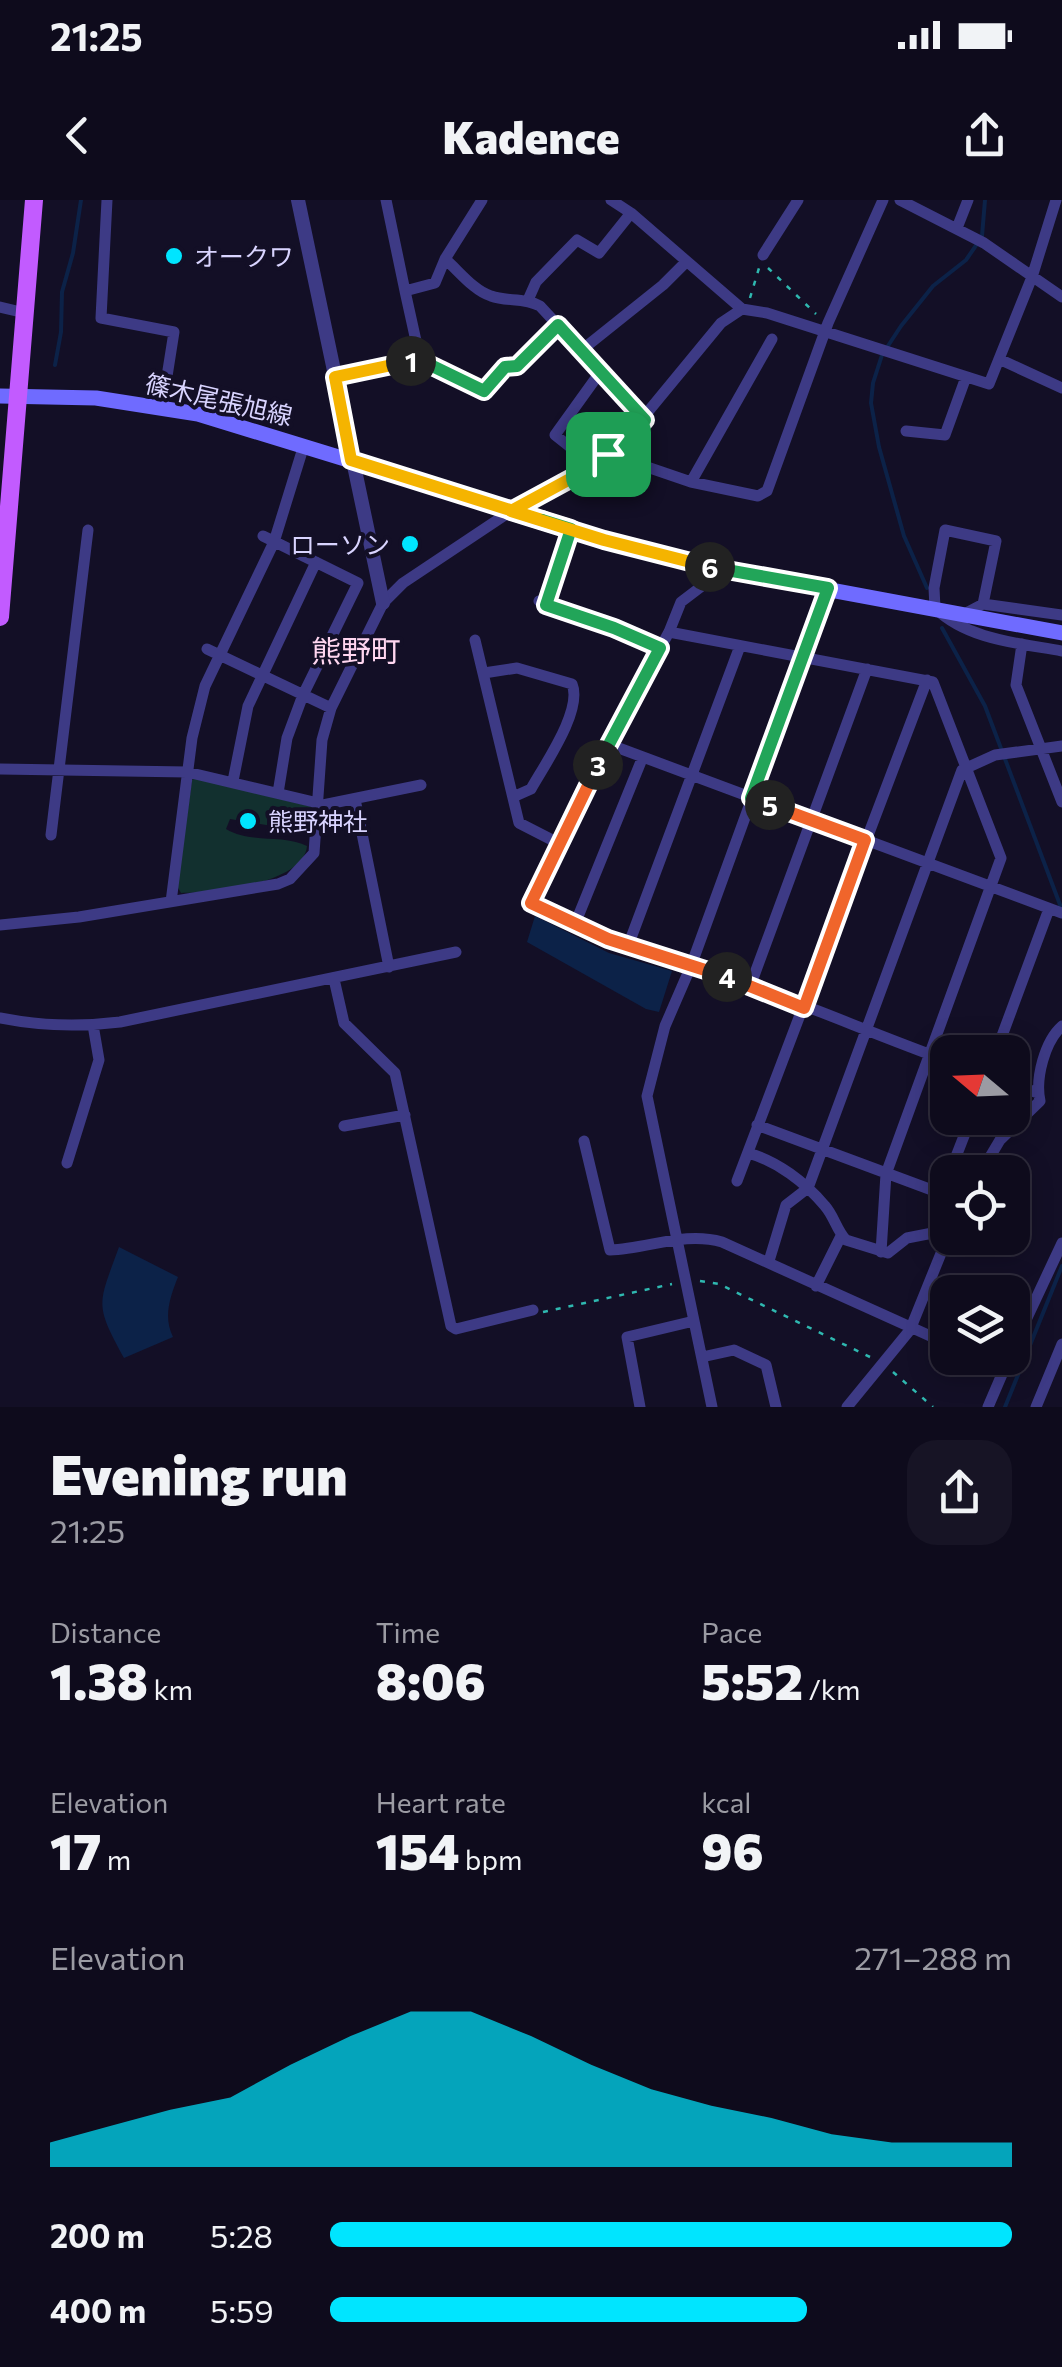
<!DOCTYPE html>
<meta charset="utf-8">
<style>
body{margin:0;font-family:Commissioner,"Noto Sans JP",sans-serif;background:#171425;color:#f1f3f6;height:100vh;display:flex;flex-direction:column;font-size:38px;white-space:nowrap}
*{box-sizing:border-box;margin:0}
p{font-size:32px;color:#9b9ba3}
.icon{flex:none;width:55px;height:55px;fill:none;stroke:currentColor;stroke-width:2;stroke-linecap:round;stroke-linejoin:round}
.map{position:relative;height:1207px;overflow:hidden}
.sheet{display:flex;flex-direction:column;background:#0e0b1c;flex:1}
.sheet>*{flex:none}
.needle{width:65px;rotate:289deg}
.fabs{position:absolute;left:930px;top:835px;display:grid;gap:20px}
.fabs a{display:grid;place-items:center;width:100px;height:100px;border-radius:20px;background:#0e0b1c;box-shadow:0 5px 25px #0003,0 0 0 2px #2e2b3b;font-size:50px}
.pin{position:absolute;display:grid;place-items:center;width:85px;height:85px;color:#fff;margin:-42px;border-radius:20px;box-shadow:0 5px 15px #0006}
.km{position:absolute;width:50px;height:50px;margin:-25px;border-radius:50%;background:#222;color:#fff;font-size:28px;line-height:50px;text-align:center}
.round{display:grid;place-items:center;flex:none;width:105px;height:105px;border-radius:30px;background:#171425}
.summary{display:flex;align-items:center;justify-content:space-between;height:170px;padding:0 50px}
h1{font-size:55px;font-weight:800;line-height:75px}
.stats{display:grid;grid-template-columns:repeat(3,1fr);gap:15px;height:170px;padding:10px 50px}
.stats div{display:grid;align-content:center}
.stats b{font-size:50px;font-weight:800}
.stats small{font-size:28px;font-weight:400}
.stats p{font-size:28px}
.chart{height:280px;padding:20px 50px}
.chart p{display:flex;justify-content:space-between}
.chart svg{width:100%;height:180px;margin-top:10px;fill:#00e5ff;opacity:.7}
ul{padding:0 50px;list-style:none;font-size:32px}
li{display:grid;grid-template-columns:160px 120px 1fr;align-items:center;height:75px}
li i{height:25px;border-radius:12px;background:#00e5ff}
.status{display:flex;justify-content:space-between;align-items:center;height:70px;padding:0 50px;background:#0e0b1c;direction:ltr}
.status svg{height:28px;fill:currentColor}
header{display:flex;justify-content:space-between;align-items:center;height:130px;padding:0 50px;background:#0e0b1c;font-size:45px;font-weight:800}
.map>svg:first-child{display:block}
</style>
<div class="status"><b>21:25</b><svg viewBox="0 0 49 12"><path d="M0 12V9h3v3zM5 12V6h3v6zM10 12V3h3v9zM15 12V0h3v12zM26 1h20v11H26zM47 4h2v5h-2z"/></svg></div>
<header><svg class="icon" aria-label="back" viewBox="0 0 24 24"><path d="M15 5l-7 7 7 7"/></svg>Kadence<svg class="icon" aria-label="share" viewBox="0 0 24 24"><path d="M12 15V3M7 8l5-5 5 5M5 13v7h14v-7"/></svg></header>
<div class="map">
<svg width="1062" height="1207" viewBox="0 0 1062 1207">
<rect width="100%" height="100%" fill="#130f26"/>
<path fill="#12302f" d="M195 578 313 607 309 632 230 619 226 629C251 644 283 634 307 646 304 684 212 693 181 693L177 686 192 580Z"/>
<path fill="#0c2248" d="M535 716 609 753 672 771 659 812 646 809 527 742Z
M119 1047 178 1077C170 1097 163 1117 173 1137L124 1158C94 1103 98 1105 119 1047Z"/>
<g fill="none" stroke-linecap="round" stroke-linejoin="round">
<path stroke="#0c2248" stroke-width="4" d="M982 36 985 0
M55 165 61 132 62 92 73 53 81 0
M927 388 904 336 879 247 871 203 873 183 882 155 901 126 933 86 966 60 977 44
M942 428 985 506 1062 710
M1005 1207 1062 1066"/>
<path stroke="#2fb8b0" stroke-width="2.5" stroke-dasharray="5 8" stroke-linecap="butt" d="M768 68 816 114
M750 98 759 68
M700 1081 719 1084 870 1157
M543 1112 672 1084
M893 1172 933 1207"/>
<path stroke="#3d3a85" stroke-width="11" d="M107 0 101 118 174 132 162 208
M386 0 405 91
M611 0 631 13 742 109
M900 0 984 43 1062 97
M957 28 968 0
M763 55 798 0
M445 59C458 70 474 91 491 96 507 102 524 97 540 106L645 219
M528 100 536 82 577 40 599 53 631 13
M0 107 25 113
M583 149 663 85 686 62
M420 159 484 191 505 167H517L558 125
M999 159 1032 77 1056 0
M335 177 420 159 405 91 435 83 445 59 482 0
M906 231 945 235 966 177
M609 254 691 282 758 296 767 291 828 123 883 0
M594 266 555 235 601 171
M691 282 772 139
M263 336 358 383 303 495 287 538 278 593
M828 389 691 766C778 792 862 830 948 861
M539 401 614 428 660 449
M983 404 996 341 945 330 934 388 935 408C968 440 1018 443 1062 451
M546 405 571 329
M966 413 983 404 1062 415
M669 432 933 482 1001 658 886 974 881 1052
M475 440 519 623 560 644
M1022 444 1016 485 1062 602
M207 449 331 508
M484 473 517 468 572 484C583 510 545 564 531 589L513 597
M608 544 1062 713
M0 569 187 572 318 603
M233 581 248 506 316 362
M355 599 389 767
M318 606 421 585
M51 635 88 330
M171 702 192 538 205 486 274 342 304 245
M575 724 642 559
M0 725 79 717 278 684 290 679 314 653 322 540 331 508 383 403 403 383 511 311 594 266 623 242 721 123 742 109 767 113 989 184 999 159 1062 188
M628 746 740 446
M334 779 344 823 395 873 451 1126 456 1129 533 1110
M751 784 867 469
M0 818C40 826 80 827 120 822L456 752
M996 852 1049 709
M1012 884 1038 893
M757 925 948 996
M344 926 405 915
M584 941 610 1050C648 1049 684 1031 722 1042L948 1144
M748 953C777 961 805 982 825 1006 834 1016 837 1031 846 1040L888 1053 907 1038 948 1030
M67 963 99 860 93 825
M950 972 971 918
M981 972 1000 940 1040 901C1035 878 1045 841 1062 826
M737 981 927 480
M769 1061 786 1005 808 988 962 570 995 555 1062 546
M816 1086 841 1036
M1012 1150 1062 1043
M702 1157 734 1150 766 1165 776 1207
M976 1158 1003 1170
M640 1207 627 1137 694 1121
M712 1207 647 896 665 826 691 766 608 739 531 703 608 544 669 432 681 402 723 370
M847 1207 910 1130 948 1036
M988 1207 1009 1158
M1036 1207 1062 1144"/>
<path stroke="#3d3a85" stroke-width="14" d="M298 0 383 403"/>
<path stroke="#6f6bff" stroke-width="15" d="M0 196 96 198 198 214 648 352 723 370 1062 433"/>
<path stroke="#c25bff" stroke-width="18" d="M0 417 34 0"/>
</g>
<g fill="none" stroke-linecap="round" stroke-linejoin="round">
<defs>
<path id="split-1" d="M411 161 420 160 484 191 505 167 517 166 558 125 645 220 608 254"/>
<path id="split-2" d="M411 161 335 177 351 260 542 320"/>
<path id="split-3" d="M542 320 571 329 546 405 614 428 660 448 598 565"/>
<path id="split-4" d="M598 565 531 703 608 739 727 777"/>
<path id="split-5" d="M727 777 804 808 865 640 770 605"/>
<path id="split-6" d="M710 367 828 388 751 598 770 605"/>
<path id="split-7" d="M608 254 594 266 511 311 604 340 710 367"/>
</defs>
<use href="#split-1" stroke="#fff" stroke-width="20"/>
<use href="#split-2" stroke="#fff" stroke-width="20"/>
<use href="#split-3" stroke="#fff" stroke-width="20"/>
<use href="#split-4" stroke="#fff" stroke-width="20"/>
<use href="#split-5" stroke="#fff" stroke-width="20"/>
<use href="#split-6" stroke="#fff" stroke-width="20"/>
<use href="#split-7" stroke="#fff" stroke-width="20"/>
<use href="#split-1" stroke="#22a559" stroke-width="12"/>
<use href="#split-2" stroke="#f5b400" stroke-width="12"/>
<use href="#split-3" stroke="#22a559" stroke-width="12"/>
<use href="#split-4" stroke="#f0652b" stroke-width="12"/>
<use href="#split-5" stroke="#f0652b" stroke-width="12"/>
<use href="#split-6" stroke="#22a559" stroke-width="12"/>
<use href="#split-7" stroke="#f5b400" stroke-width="12"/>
</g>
<g fill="#00e5ff" stroke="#130f26" stroke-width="4">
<circle cx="174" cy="56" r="10"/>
<circle cx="410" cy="344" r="10"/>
<circle cx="248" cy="621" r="10"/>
</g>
<g text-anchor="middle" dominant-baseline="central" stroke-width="8" stroke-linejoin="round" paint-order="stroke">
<g font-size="25" fill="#d9d4ff" stroke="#130f26" text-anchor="start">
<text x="194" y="56">オークワ</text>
<text x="390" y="344" text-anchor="end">ローソン</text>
<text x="268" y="621">熊野神社</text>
</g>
<g font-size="25" fill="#d9d4ff" stroke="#130f26">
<text transform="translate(219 199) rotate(13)">篠木尾張旭線</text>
</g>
<g font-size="30" fill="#ffd6f0" stroke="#130f26">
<text x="356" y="449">熊野町</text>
</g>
</g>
</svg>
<div class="fabs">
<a><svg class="needle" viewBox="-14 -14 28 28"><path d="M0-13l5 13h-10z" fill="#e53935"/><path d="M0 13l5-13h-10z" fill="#9b9ba3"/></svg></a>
<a><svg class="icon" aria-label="locate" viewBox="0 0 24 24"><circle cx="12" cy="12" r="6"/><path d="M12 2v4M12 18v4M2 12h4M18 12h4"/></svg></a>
<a><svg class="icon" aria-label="layers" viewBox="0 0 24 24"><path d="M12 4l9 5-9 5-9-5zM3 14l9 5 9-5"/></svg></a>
</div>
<div class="pin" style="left:608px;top:254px;background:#1e9e55"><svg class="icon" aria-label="arrive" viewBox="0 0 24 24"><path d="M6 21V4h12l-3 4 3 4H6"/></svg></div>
<b class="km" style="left:411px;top:161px">1</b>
<b class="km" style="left:598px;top:565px">3</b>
<b class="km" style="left:727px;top:777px">4</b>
<b class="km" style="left:770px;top:605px">5</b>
<b class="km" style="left:710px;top:367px">6</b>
</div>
<section class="sheet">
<div class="summary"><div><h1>Evening run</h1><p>21:25</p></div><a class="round"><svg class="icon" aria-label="share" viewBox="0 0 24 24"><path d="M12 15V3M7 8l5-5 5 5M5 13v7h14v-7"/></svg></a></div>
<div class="stats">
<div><p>Distance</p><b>1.38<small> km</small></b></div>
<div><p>Time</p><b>8:06</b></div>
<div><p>Pace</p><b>5:52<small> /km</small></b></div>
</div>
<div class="stats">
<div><p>Elevation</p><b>17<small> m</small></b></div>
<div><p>Heart rate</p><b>154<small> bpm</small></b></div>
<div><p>kcal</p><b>96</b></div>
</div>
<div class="chart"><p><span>Elevation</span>271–288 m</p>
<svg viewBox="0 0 160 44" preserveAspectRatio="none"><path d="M0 44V38L10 34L20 30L30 27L40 19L50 12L60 6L70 6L80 12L90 19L100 25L110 29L120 32L130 36L140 38L150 38L160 38V44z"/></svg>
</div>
<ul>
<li><b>200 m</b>5:28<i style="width:100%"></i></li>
<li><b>400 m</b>5:59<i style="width:70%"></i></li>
</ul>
</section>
